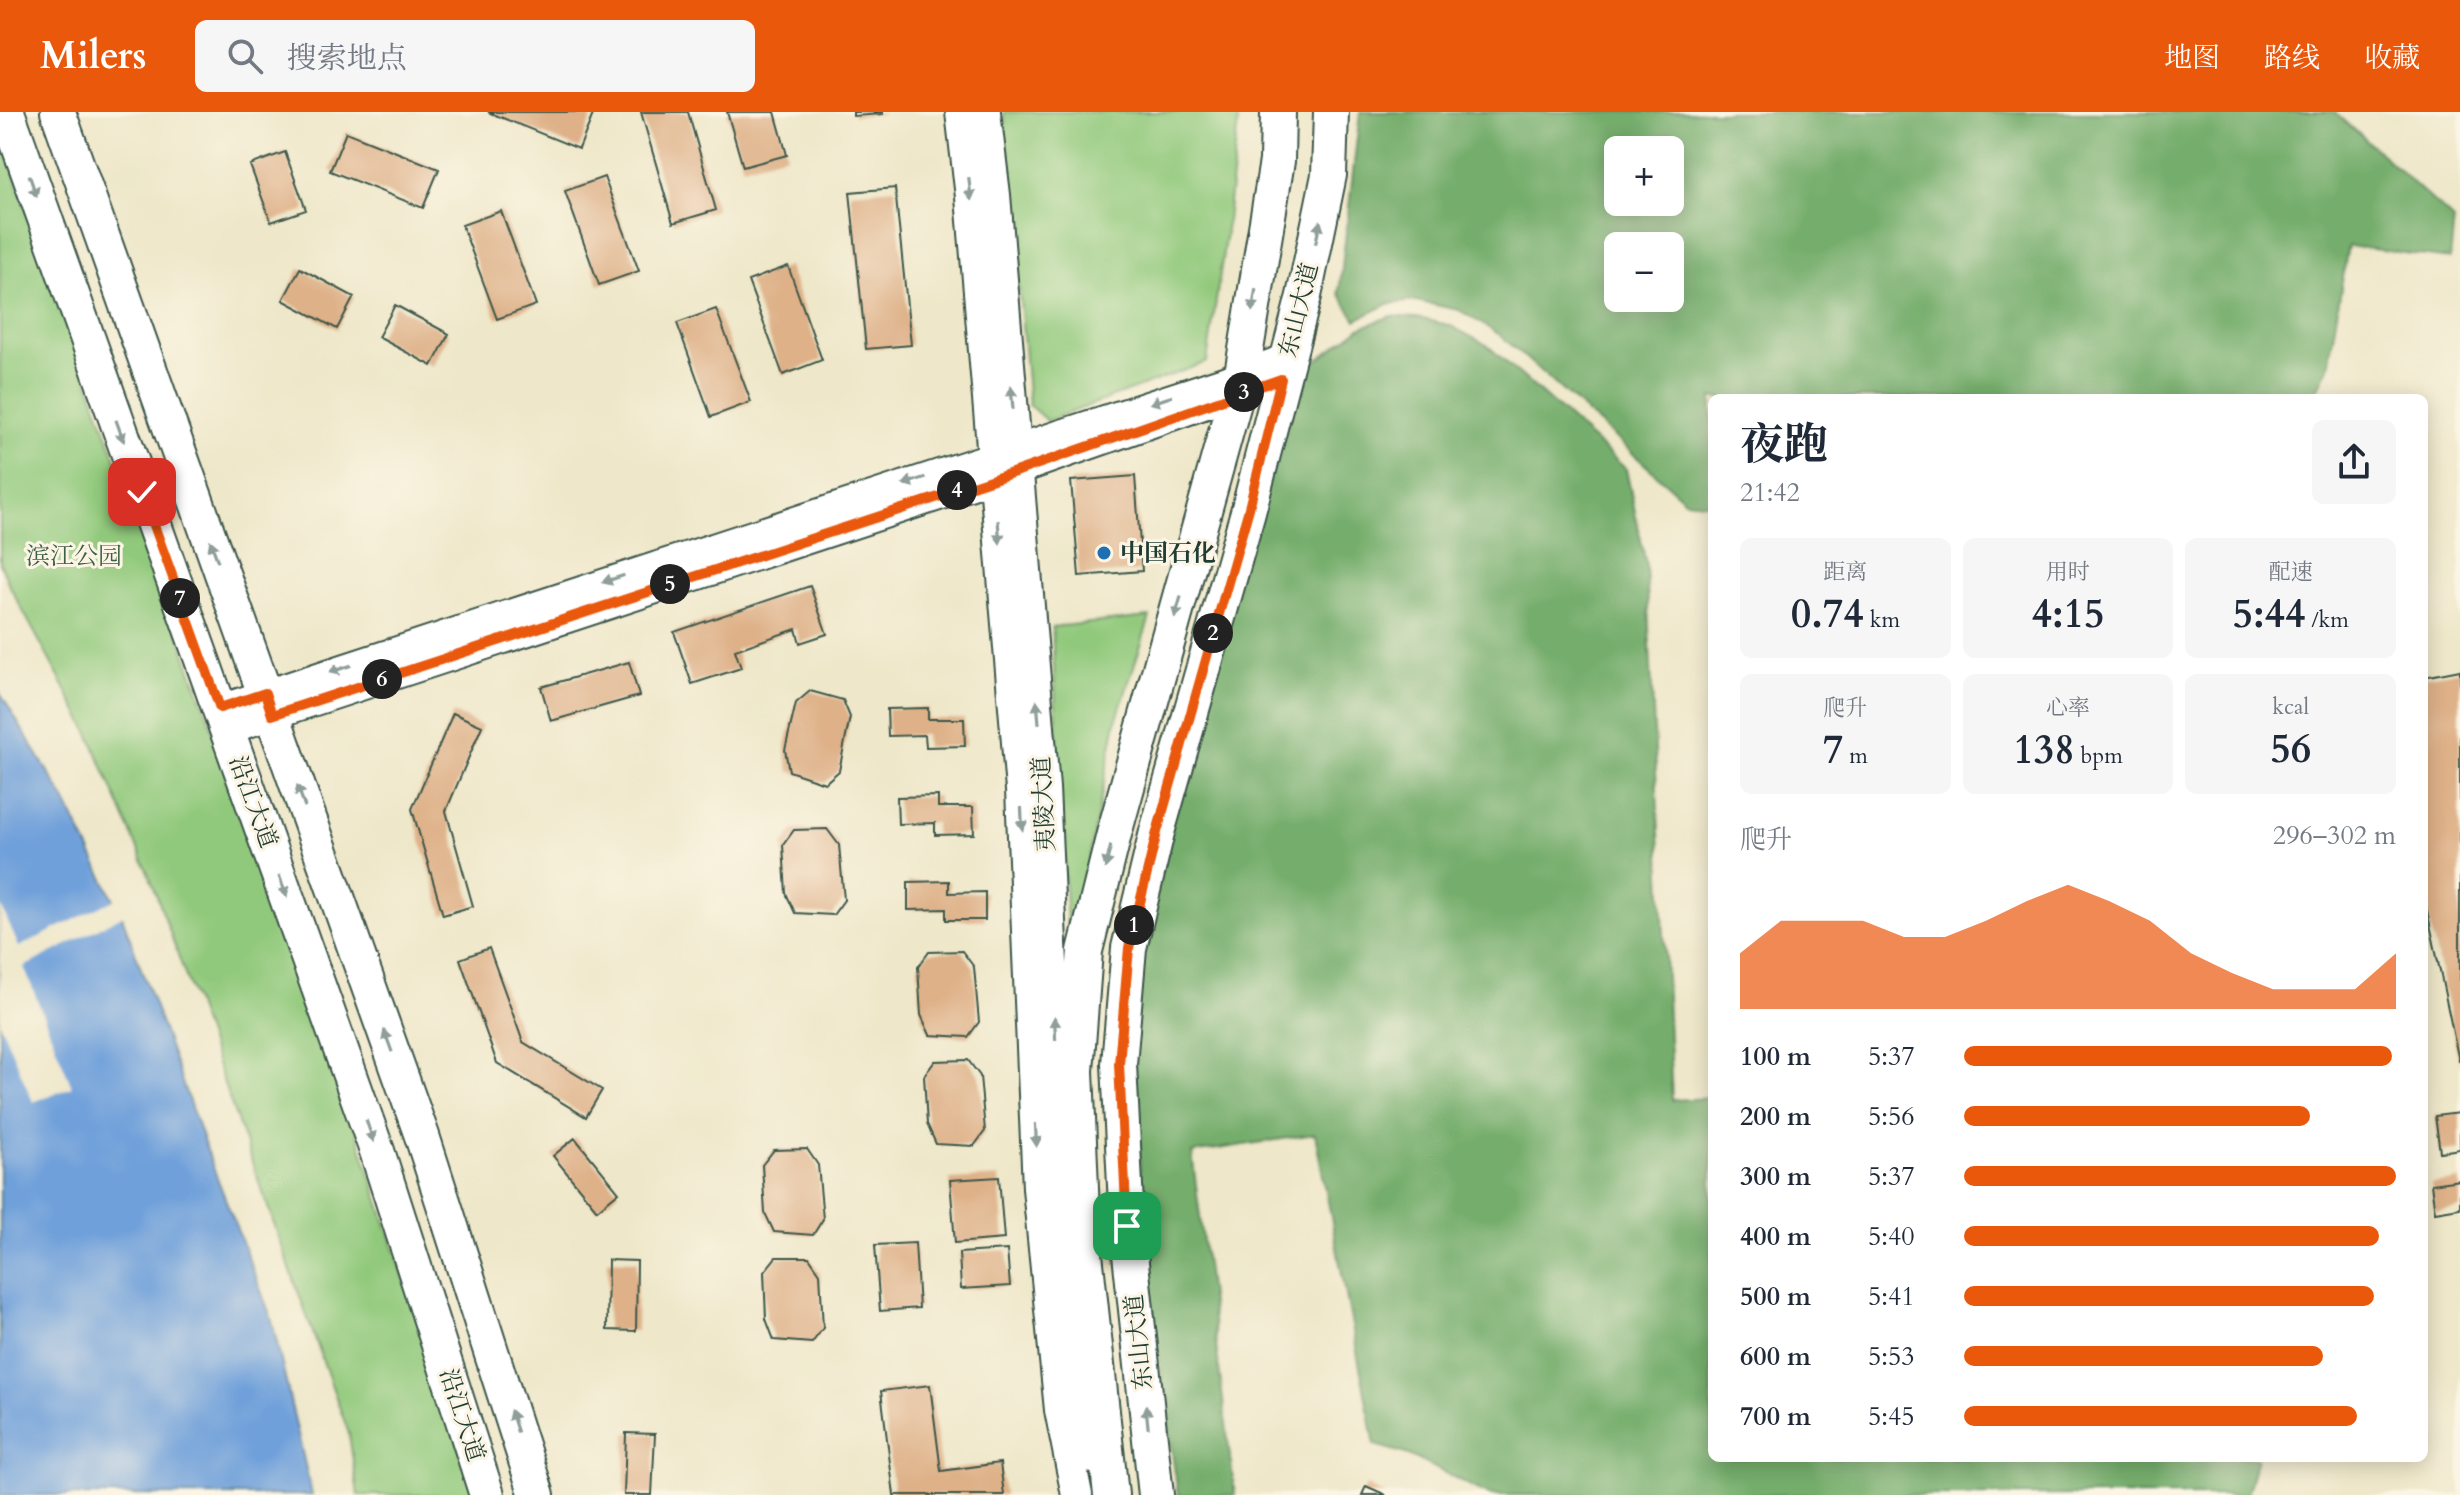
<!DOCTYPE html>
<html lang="zh">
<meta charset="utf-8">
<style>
body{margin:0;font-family:Cardo,"Noto Serif SC",serif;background:#f6f6f7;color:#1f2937;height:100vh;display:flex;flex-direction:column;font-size:30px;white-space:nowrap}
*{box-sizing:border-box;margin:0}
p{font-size:26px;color:#747a83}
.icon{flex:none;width:44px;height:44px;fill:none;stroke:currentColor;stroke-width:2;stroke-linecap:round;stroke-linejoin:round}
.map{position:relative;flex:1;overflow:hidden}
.side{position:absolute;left:1708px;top:282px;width:720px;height:1068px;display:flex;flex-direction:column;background:#fff;border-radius:12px;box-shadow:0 4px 20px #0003}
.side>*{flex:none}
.tools{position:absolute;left:1604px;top:24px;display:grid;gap:16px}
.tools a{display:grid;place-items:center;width:80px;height:80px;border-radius:12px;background:#fff;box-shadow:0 4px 20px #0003;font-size:40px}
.pin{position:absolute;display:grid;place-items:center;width:68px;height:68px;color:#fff;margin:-34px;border-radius:16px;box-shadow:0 4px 12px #0006}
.km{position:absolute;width:40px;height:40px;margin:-20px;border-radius:50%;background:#222;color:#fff;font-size:22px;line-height:40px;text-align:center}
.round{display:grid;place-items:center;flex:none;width:84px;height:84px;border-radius:12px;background:#f6f6f7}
.headline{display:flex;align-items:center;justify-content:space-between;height:136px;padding:0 32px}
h1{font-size:44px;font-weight:700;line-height:60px}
.stats{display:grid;grid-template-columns:repeat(3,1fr);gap:12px;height:136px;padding:8px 32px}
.stats div{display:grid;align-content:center;border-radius:12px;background:#f6f6f7;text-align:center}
.stats b{font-size:40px;font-weight:700}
.stats small{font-size:22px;font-weight:400}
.stats p{font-size:22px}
.chart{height:224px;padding:16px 32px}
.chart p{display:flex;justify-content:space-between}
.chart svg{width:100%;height:144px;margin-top:8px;fill:#ea580c;opacity:.7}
ul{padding:0 32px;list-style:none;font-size:26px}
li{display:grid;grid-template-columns:128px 96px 1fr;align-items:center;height:60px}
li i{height:20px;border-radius:10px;background:#ea580c}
header{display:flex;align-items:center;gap:48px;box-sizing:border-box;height:112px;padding:0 40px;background:#ea580c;color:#fff}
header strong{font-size:38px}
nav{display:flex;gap:44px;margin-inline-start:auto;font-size:28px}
.search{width:560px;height:72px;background:#f6f6f7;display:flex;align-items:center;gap:20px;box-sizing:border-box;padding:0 28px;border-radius:12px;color:#747a83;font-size:30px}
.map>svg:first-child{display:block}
</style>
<header>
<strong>Milers</strong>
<div class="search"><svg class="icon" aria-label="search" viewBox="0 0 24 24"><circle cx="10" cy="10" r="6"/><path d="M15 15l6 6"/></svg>搜索地点</div>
<nav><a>地图</a><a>路线</a><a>收藏</a></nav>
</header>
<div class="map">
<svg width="2460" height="1383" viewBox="0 0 2460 1383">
<rect width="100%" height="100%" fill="#fcf5e5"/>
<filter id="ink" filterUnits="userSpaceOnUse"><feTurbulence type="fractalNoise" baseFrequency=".0125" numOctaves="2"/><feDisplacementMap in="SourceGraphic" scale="16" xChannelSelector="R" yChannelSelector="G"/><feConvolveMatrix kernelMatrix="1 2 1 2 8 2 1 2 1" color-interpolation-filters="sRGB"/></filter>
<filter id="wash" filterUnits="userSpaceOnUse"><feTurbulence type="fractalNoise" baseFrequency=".006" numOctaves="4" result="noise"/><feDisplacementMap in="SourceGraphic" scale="32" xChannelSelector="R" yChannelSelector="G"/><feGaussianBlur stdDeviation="1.8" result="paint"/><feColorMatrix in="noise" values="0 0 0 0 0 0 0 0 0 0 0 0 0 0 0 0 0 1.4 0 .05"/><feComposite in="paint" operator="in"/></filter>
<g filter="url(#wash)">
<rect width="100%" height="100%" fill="#eee7c9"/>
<path fill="#91c97c" stroke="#588358" stroke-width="2" d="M1004 0H1239L1225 127 1207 250 1047 309 1029 293Z
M0 23 356 1019 475 1383H358L349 1322 152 770 87 617 9 473 0 451Z
M1150 505 1116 609 1087 758 1070 877 1052 515Z"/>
<path fill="#74ad6c" stroke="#4a7550" stroke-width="2" fill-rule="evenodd" d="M1360 0H2335L2454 108 2450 147 2348 134 2328 255 2313 286H1712V392L1686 389 1500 223 1459 198 1416 189 1388 192 1356 208 1339 181ZM1670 38V90H1618V38ZM1670 134V186H1618V134Z
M1391 204 1418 206 1449 213 1487 233 1626 357 1646 452 1672 988 1712 986V1346H2257L2247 1383H1489L1409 1343 1375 1333 1315 1022 1192 1041 1235 1383H1178L1144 1136 1135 962 1137 838 1288 270 1360 216Z"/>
<path fill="#6fa0da" stroke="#476e87" stroke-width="2" d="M0 581 64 686 122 804 208 1042 271 1205 312 1383H0Z"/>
<path fill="#eee7c9" d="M118 786 126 802 24 855 72 975 33 990 0 911V792L19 835Z"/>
<g id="blocks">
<path fill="#deb188" d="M488 0H594L579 37Z
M641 0H688L716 98 673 111Z
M727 0H775L787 43 743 55Z
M853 0H883V2L853 4Z
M346 20 439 57 423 96 330 59Z
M285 40 306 98 271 110 250 53Z
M604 65 639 159 599 173 565 79Z
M895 76 911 233 866 237 850 80Z
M501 99 536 193 497 207 462 113Z
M788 154 822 248 783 263 748 169Z
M300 156 354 185 337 217 283 188Z
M395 193 449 222 432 254 378 225Z
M716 197 751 290 711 305 677 211Z
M1135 364 1142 459 1079 464 1071 369Z
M810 474 827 522 800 531 796 517 735 538 741 556 692 572 674 520Z
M629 550 639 584 551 609 541 575Z
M2460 558V949H2459L2424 784V565Z
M810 579 843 588 850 605 839 659 825 671 789 659 785 638 796 591Z
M928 596V607H964L965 634 926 635 925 623 888 624 887 597Z
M453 601 482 614 446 699 473 794 443 803 412 697Z
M938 684V695H973L974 722 935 723V711L898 712 897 685Z
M827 717 839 733 844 788 833 803 795 801 786 781 783 733 794 718Z
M949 769V781L985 780V808H946V797L908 798V770Z
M489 836 523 930 602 978 586 1005 497 951 460 847Z
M962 839 974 855 979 910 968 925 930 923 921 903 918 855 929 840Z
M968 948 980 964 985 1019 974 1034 936 1032 927 1012 924 964 935 949Z
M2460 1001V1037L2440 1040 2435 1004Z
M575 1026 619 1080 597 1098 553 1044Z
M807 1037 818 1053 823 1107 813 1123 774 1120 765 1101 762 1053 774 1038Z
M999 1065 1004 1127 955 1131 950 1068Z
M2460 1068V1096L2435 1100 2431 1072Z
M915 1131 919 1196 880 1199 875 1133Z
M1007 1138 1010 1174 961 1177 959 1141Z
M776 1145H809L820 1161 823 1216 812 1231 774 1228 766 1207 764 1160Z
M608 1148 637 1149 636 1219 607 1218Z
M930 1273 941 1359 1000 1351 1004 1383H894L881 1279Z
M626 1321 655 1322 652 1383H624Z
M1366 1374 1386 1383H1362Z"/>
</g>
</g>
<g filter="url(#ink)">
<use href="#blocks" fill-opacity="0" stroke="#3e564a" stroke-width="2"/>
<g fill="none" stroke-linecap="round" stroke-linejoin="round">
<defs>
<path id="tertiary" d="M220 596 1242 262 1287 245
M227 619 1018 359 1249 278"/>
<path id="secondary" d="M961 0 971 85 1021 678 1038 1076 1060 1298 1077 1383
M985 0 995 83 1044 676 1062 1074 1083 1294 1093 1346"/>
<path id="primary" d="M7 0 377 1039 487 1383
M58 0 422 1024 537 1383
M1111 1383 1083 1123 1076 959 1085 839 1114 722 1242 262 1277 49 1278 0
M1156 1383 1127 1114 1119 952 1129 836 1157 720 1248 400 1304 184 1329 63 1331 0"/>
</defs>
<use href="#tertiary" stroke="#3e564a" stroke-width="30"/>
<use href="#secondary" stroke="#3e564a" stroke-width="34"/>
<use href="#primary" stroke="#3e564a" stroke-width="38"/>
<use href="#tertiary" stroke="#fff" stroke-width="26"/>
<use href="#secondary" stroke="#fff" stroke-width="30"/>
<use href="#primary" stroke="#fff" stroke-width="34"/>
</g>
<defs><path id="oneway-solid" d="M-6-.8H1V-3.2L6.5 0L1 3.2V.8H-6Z" transform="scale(2)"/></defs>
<g fill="#8f9e9a">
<use href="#oneway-solid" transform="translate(33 74) rotate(71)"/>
<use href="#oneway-solid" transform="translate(970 77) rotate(84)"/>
<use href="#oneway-solid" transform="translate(1318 120) rotate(-78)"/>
<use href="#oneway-solid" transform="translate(1254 188) rotate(99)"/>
<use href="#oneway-solid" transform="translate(1012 286) rotate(-95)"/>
<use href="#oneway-solid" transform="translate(1161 288) rotate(162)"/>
<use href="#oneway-solid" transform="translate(120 319) rotate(70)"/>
<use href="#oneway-solid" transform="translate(914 369) rotate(162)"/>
<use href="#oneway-solid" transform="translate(999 420) rotate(85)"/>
<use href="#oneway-solid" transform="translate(214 439) rotate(-110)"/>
<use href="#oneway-solid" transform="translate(613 467) rotate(162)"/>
<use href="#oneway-solid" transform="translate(1178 495) rotate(106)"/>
<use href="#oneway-solid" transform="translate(340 557) rotate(162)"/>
<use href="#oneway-solid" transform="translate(1038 600) rotate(-95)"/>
<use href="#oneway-solid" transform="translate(301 684) rotate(-110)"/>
<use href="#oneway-solid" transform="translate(1022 707) rotate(87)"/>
<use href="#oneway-solid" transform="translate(1108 745) rotate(104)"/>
<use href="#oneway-solid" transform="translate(283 774) rotate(70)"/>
<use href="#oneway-solid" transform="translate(1055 916) rotate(-93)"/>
<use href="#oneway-solid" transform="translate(388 929) rotate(-110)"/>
<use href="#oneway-solid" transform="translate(370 1019) rotate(70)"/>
<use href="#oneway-solid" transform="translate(1036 1023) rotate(87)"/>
<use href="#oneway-solid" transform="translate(1147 1305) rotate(-96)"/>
<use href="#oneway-solid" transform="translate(514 1309) rotate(-108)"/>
</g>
</g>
<g fill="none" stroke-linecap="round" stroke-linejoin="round" filter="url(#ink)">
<defs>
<path id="route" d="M142 380 220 596 265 581 272 603 1018 359 1281 267 1248 400 1157 720 1129 836 1119 952 1127 1114"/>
</defs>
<use href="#route" stroke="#fff" stroke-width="16"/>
<use href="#route" stroke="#ea580c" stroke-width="10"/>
</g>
<circle fill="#1f6fb2" stroke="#fcf5e5" stroke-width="3" cx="1104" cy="441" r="8"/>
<g text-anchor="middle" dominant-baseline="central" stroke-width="6" stroke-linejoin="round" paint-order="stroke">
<g font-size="24" fill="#1f3d34" stroke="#fcf5e5">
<text transform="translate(1299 198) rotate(-76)">东山大道</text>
<text transform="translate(253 690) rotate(70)">沿江大道</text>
<text transform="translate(1044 692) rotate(-93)">夷陵大道</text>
<text transform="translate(1139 1230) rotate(-96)">东山大道</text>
<text transform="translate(462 1303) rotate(72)">沿江大道</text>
</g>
<g font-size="24" font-weight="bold" fill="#1f3d34" stroke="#fcf5e5" text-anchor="start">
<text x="1120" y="441">中国石化</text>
</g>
<g font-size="24" fill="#3c6046" stroke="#fcf5e5">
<text x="74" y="444">滨江公园</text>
</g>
</g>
</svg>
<div class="tools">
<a>+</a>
<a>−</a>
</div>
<div class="pin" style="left:1127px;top:1114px;background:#1e9e55"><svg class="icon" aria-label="arrive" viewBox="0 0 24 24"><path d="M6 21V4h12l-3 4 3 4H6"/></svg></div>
<div class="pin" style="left:142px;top:380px;background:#d93025"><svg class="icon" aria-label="check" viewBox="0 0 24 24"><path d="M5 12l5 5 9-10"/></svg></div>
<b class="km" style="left:1134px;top:813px">1</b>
<b class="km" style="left:1213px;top:521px">2</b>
<b class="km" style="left:1244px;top:280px">3</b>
<b class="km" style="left:957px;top:378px">4</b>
<b class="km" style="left:670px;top:472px">5</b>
<b class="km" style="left:382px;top:567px">6</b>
<b class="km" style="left:180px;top:486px">7</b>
<section class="side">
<div class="headline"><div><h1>夜跑</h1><p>21:42</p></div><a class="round"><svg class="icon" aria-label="share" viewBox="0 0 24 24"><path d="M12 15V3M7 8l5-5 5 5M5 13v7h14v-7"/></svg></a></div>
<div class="stats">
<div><p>距离</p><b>0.74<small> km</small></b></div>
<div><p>用时</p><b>4:15</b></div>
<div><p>配速</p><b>5:44<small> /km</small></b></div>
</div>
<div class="stats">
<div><p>爬升</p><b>7<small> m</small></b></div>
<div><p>心率</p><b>138<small> bpm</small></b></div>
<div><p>kcal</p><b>56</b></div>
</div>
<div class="chart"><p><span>爬升</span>296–302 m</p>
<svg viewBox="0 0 160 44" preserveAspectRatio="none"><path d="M0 44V27L10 17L20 17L30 17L40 22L50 22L60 17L70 11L80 6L90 11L100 17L110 27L120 33L130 38L140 38L150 38L160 27V44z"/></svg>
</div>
<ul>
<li><b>100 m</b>5:37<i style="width:99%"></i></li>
<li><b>200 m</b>5:56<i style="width:80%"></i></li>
<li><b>300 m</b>5:37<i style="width:100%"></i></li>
<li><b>400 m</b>5:40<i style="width:96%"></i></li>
<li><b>500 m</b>5:41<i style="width:95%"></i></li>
<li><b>600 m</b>5:53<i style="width:83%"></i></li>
<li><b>700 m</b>5:45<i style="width:91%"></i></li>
</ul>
</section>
</div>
